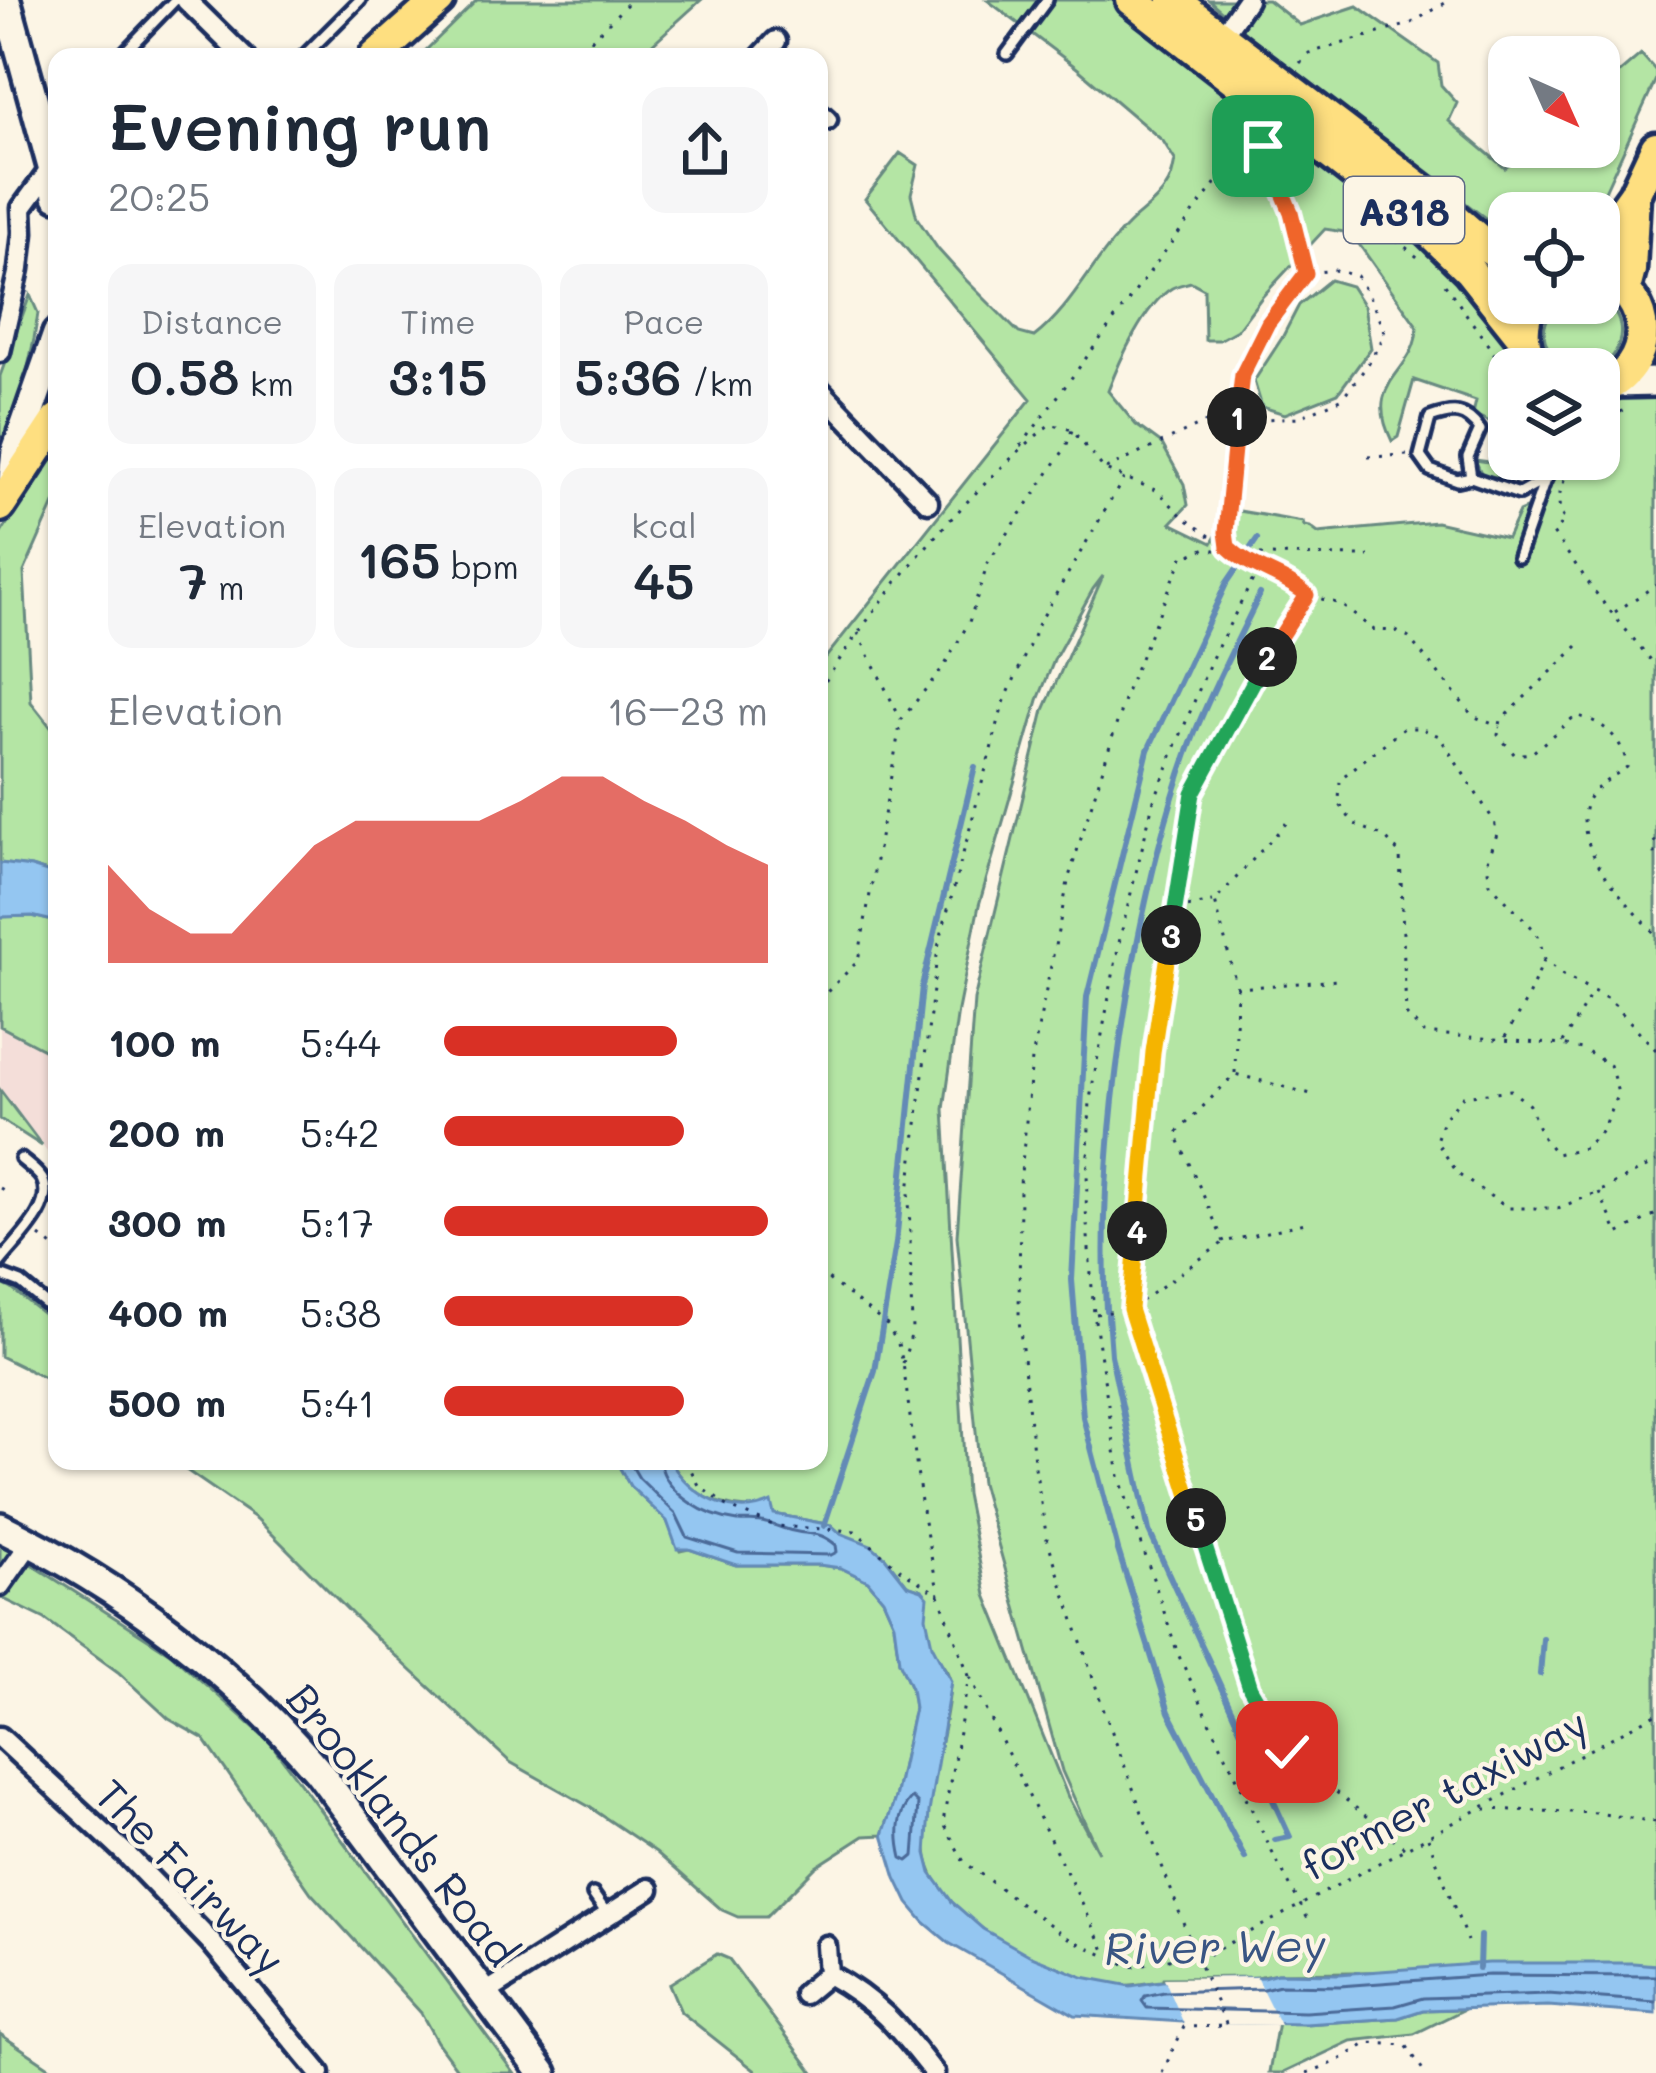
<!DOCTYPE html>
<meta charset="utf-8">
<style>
body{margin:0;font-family:Mali,sans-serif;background:#f6f6f7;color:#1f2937;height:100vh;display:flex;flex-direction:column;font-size:45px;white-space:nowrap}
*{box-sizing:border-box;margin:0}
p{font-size:39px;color:#747a83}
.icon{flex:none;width:66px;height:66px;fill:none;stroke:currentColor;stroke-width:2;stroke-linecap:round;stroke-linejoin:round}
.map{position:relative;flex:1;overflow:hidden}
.details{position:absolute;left:48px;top:48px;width:780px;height:1422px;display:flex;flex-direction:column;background:#fff;border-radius:24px;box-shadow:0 3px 9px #0004}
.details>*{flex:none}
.needle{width:78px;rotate:135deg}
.tools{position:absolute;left:1488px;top:36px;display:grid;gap:24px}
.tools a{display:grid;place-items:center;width:132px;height:132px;border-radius:24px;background:#fff;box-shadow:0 3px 9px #0004;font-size:60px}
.pin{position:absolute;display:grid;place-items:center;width:102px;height:102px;color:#fff;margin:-51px;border-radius:24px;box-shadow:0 6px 18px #0006}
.km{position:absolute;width:60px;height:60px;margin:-30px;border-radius:50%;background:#222;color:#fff;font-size:33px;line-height:60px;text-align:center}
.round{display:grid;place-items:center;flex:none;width:126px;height:126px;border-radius:24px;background:#f6f6f7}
.summary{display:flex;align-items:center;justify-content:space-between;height:204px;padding:0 60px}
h1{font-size:66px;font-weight:600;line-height:90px}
.figures{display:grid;grid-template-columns:repeat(3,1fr);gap:18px;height:204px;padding:12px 60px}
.figures div{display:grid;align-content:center;border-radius:24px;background:#f6f6f7;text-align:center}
.figures b{font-size:51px;font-weight:600}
.figures small{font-size:33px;font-weight:400}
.figures p{font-size:33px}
.chart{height:336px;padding:24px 60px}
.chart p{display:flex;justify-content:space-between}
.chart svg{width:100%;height:216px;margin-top:12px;fill:#d93025;opacity:.7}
ul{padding:0 60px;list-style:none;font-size:39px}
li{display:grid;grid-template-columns:192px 144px 1fr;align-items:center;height:90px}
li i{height:30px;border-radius:15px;background:#d93025}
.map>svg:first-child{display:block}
</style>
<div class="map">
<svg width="1656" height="2073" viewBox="0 0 1656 2073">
<rect width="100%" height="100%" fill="#fcf5e5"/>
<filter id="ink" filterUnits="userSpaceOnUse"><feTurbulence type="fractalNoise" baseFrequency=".00833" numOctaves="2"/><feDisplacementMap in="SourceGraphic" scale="24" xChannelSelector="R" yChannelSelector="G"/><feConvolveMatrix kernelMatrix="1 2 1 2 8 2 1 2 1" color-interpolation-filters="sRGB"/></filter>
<g filter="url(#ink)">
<path fill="#f4ded9" d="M0 1026 57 1056V1165L0 1090Z"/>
<path fill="#b4e5a4" stroke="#688a81" stroke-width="3" fill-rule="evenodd" d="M477 0H701L638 57H419Z
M987 0H1120L1422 235 1512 341 1522 369H1509V459H1525L1505 478 1482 475 1475 460 1489 462 1497 425 1473 414 1476 401 1414 380 1398 437 1392 441C1361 379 1417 375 1417 326L1351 233 1325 229 1262 297 1237 330 1219 340H1205L1204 289 1191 282C1185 284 1178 285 1172 288 1144 305 1119 362 1108 391L1136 425 1162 444 1184 484 1188 505 1171 523 1212 543 1217 534 1222 508 1303 522 1304 526 1310 527 1318 533 1436 522 1507 538 1519 512 1537 504 1563 459H1599V408C1615 395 1636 394 1656 392V1968L1277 1973 1256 1977 1163 1978 1162 1981C1148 1982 1131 1987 1117 1985 1058 1978 939 1923 927 1857 918 1809 948 1735 950 1685 951 1671 940 1664 935 1653 926 1634 925 1610 922 1590L907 1585 885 1557 840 1533 831 1525 774 1514 771 1508C726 1511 693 1500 670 1461H819V666L1031 399 865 199 900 153 918 165 911 194 917 218 938 249 966 280 1019 333 1034 337C1073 307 1092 261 1126 227 1139 213 1156 204 1166 187 1172 179 1173 170 1175 160L1163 141 1077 68ZM1103 576 1044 710 974 1000 957 1236 981 1483 1062 1771 1098 1852 1068 1797 986 1595 966 1494 944 1109 958 1010 979 905 1038 700 1055 658 1093 589Z
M1209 0H1268L1300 25 1357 6 1438 63 1441 85 1457 103 1449 121 1505 168 1533 147H1599V90L1641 54 1656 71V79L1595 213H1509V236L1279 62Z
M1330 280 1351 286 1364 306 1371 348 1338 393 1285 414 1262 407 1254 381 1282 338 1299 305Z
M30 295 38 313 34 339 22 395 0 460V376Z
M1599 298C1613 307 1623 320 1620 338 1609 401 1508 357 1558 303H1599Z
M57 448V497L24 572 31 702 57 735V875L31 867 0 863V535L46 461Z
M32 916 57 922V1056L0 1026V917Z
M0 1090 42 1146 0 1119Z
M0 1283 12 1289 57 1325V1384L0 1356Z
M173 1461H616L630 1486 667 1521 680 1551 689 1549 736 1565H819L841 1568 868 1581 883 1599 894 1624 899 1661 911 1688 914 1708 895 1798 883 1835 864 1836 816 1867 766 1917H738L722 1910 656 1852 588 1806 510 1762 372 1634 257 1519Z
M0 1544 170 1653 270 1742 514 2073H460L437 2042 421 2013 311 1893 204 1739 169 1719 118 1672 45 1619 0 1597Z
M717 1954 729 1959 814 2073H758L681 2012 669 1984Z
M1465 2009 1414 2034 1351 2041 1283 2073H1269L1278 2022 1305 2024 1398 2018 1423 2010Z
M0 2034 58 2073H0Z"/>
<path fill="#94c6f1" stroke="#648ab6" stroke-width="3" d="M0 863 31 867 57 875V922L32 916 0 917Z
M616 1461H670C690 1495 732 1520 771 1502L774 1514 831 1525 840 1533 871 1545 885 1557 907 1585 922 1590 928 1597 926 1617 932 1645 951 1681 929 1812 926 1853 931 1873 952 1902 983 1929 1029 1955 1083 1977 1131 1986 1162 1981 1263 1977 1277 1973 1339 1974 1489 1963H1633L1656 1965V2014L1548 2006 1423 2010 1398 2018 1305 2024 1183 2022 1075 2015 949 1943 924 1922 908 1903 896 1878 883 1835 895 1798 914 1708 911 1688 899 1661 894 1624 883 1599 868 1581 841 1568 819 1565H736L689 1549H677L667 1521 630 1486Z"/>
<path fill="#fcf5e5" d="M1256 1977 1280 2025 1184 2024 1164 1978Z"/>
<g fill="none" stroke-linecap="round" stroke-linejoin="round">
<path stroke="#4b6b99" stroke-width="3" d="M629 1461 639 1478 676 1514 687 1537 738 1553 831 1555 837 1552 836 1545C818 1530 813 1536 793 1531 784 1529 775 1525 766 1523 757 1520 748 1522 738 1521 707 1517 665 1495 660 1461
M912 1798 918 1804 914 1856 908 1861 902 1858C897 1837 896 1813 912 1798Z
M1656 1976 1489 1975 1340 1986 1280 1985 1263 1989 1164 1992 1145 1996 1142 2001 1147 2008 1305 2012 1395 2006 1423 1998 1548 1994 1656 2002"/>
<path stroke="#648ab6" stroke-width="6" d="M1106 1310C1100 1193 1112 1078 1133 964 1148 887 1166 808 1194 735 1213 687 1238 640 1260 594
M1108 1315 1111 1355 1149 1531 1290 1837 1275 1840
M824 1526 875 1371 896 1243 922 986 975 767
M1540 1674 1543 1639
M1245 1858 1169 1712 1118 1550 1083 1417 1072 1280 1087 997 1148 750 1226 584 1257 539
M1479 1968 1480 1936"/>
<defs>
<path id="lane" d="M1007 54 1047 0
M120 57 175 0
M303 57 360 0
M1471 477 1468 457 1480 430C1465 409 1453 410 1430 418L1420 456 1430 470 1457 480 1471 477 1519 494 1546 479
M1518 557 1546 477
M0 1262C16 1241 56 1207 42 1179 38 1172 28 1165 21 1159
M0 1275 21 1283 57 1313
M593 1894 607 1914"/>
<path id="street" d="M186 0 244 57
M1222 36 1247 0
M761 57 776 41
M819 113 827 120
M0 352 19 269 23 233 22 208 52 167
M819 389 928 502
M1548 466 1551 459
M0 1586 31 1542
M0 1737 125 1853 210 1941 320 2073
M826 1946 828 1974C880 2003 898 2027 934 2073
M484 1994 649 1889
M804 1994 828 1974"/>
<path id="secondary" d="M6 0 52 167 57 196
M1614 383 1656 382
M12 487 16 451 57 334
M0 1527C121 1586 231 1669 318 1771L543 2073"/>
<path id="primary" d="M1132 0 1427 229 1469 270 1523 338
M1173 0 1421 189 1487 247 1509 262
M375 57 439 0
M1599 244 1634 195 1656 148
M1599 274C1656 297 1656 367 1599 390
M1625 289 1630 270 1634 195
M1530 303C1520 327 1522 347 1535 369
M0 506 57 420"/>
</defs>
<use href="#lane" stroke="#1b2f5e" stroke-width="18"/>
<use href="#street" stroke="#1b2f5e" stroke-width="27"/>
<use href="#secondary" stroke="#1b2f5e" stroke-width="36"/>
<use href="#primary" stroke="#1b2f5e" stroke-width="39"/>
<path stroke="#1b2f5e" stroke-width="3" stroke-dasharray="3 9" stroke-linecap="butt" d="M574 57 631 0
M1300 63 1309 53 1410 24 1450 0
M1387 232 1421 260
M1445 284 1505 369
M1599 424 1629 407
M1021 446 1254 131
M1368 457 1407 455
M1575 459C1565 477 1551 502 1565 520L1553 533 1601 600 1656 666
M1106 469 1238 407 1263 419 1300 417 1341 399 1367 366 1385 334 1372 302 1357 276 1334 270 1309 273
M1228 545 1226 532 1242 375 1268 323 1306 273 1290 212 1263 146 1264 133
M1249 560 1260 555 1369 556
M1258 570 1211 660 1153 803 1120 938 1090 1099 1086 1210 1094 1314 1119 1476 1178 1654 1272 1852 1310 1923
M1307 595 1274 644 1193 793 1153 1052 1130 1309 1250 1688 1287 1752 1405 1848
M1615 612 1656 585
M858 633 901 720
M1578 646 1501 720 1498 735 1515 755 1532 753 1575 716C1602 719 1624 740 1627 767 1614 776 1590 789 1586 805 1573 852 1629 904 1656 935
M819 691C882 592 960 500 1050 424L1072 430 1105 470 1158 491 1183 517 1258 570 1279 578 1307 595 1340 604 1374 630 1396 631 1409 638 1473 716 1500 727
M1656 841 1653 843 1656 858
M1176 909 1213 902
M1237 988 1215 901 1290 819
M819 1000 858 961 901 720 945 665 969 622 988 563 1066 447 1072 430
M1505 1037 1526 1001 1544 960
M1563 1043 1591 994
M1656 1050 1610 1000 1561 974 1545 959 1537 933 1490 883 1487 863 1497 834 1494 821 1439 736 1420 728H1404L1340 779 1339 803 1353 823 1386 838 1400 854 1406 1015 1424 1033 1562 1045 1582 1049 1610 1065 1618 1093 1602 1131 1584 1148 1556 1154 1543 1138 1529 1105 1511 1090 1463 1096 1443 1119 1436 1141 1459 1175 1508 1208H1558L1599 1192 1656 1162
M1235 1073 1237 988 1338 980
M0 1188 7 1192
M1599 1192 1618 1234 1656 1214
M40 1236 57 1250
M1224 1242 1176 1134 1235 1074 1311 1094
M819 1272 887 1325 898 1344 903 1363 923 1517 939 1595
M1096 1314 1130 1309 1224 1242 1305 1223
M903 1363 912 1332 909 1192 938 947 1003 705 1039 623 1124 478
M686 1461 700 1487 732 1509 776 1526 855 1531 901 1570 939 1595 969 1676 943 1822 964 1862 1068 1938 1130 1967 1193 1954
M970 1677 1107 1954
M1485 1809 1597 1813 1656 1822
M1428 1838 1467 1941
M1198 1960 1656 1714
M1162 2073 1184 2027 1227 2026 1195 1954 1103 1708 1047 1539 1034 1461 1019 1320 1020 1184 1032 1059 1069 877 1129 684 1184 554 1190 555 1206 548 1237 555
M1307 2073 1336 2062 1368 2043 1406 2045 1425 2073"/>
<use href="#lane" stroke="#fcf5e5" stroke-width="9"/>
<use href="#street" stroke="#fcf5e5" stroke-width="18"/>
<use href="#secondary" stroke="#fcf5e5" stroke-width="27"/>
<use href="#primary" stroke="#fedf80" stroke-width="30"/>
</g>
</g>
<g fill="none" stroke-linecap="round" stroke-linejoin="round" filter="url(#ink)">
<defs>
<path id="split-1" d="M1237 417 1242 375 1268 323 1306 273 1291 212 1263 146"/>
<path id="split-2" d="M1237 417 1226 532 1228 547C1252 570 1283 574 1307 595L1267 657"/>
<path id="split-3" d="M1171 935 1193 793 1267 657"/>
<path id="split-4" d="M1137 1231 1153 1052 1171 935"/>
<path id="split-5" d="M1137 1231 1130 1309 1196 1518"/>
<path id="split-6" d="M1196 1518 1250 1688 1287 1752"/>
</defs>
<use href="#split-1" stroke="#fff" stroke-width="24"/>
<use href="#split-2" stroke="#fff" stroke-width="24"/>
<use href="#split-3" stroke="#fff" stroke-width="24"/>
<use href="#split-4" stroke="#fff" stroke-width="24"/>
<use href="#split-5" stroke="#fff" stroke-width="24"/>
<use href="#split-6" stroke="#fff" stroke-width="24"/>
<use href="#split-1" stroke="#f0652b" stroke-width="15"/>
<use href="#split-2" stroke="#f0652b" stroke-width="15"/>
<use href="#split-3" stroke="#22a559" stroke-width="15"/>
<use href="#split-4" stroke="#f5b400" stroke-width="15"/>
<use href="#split-5" stroke="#f5b400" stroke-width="15"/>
<use href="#split-6" stroke="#22a559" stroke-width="15"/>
</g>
<g text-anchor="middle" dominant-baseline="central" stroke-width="9" stroke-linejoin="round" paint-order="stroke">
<rect fill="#fcf5e5" stroke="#5e6a86" stroke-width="3" x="1344" y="177" width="120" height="66" rx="9"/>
<g font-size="39" font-weight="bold" fill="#1b2f5e">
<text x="1404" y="210">A318</text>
</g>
<g font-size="42" fill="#1b2f5e" stroke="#fcf5e5">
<text transform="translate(1444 1793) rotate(-28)">former taxiway</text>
<text transform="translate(403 1824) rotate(52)">Brooklands Road</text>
<text transform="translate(191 1876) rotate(46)">The Fairway</text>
</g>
<g font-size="45" font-style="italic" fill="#395583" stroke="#fcf5e5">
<text transform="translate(1215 1945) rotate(-1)">River Wey</text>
</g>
</g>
</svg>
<div class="tools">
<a><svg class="needle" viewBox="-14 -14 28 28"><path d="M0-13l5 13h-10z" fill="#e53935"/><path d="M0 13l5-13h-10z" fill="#747a83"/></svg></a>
<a><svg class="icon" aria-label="locate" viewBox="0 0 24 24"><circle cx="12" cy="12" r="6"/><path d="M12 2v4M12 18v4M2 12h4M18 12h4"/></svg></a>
<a><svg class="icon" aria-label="layers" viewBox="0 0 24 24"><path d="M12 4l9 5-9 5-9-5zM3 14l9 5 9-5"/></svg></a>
</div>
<div class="pin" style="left:1263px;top:146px;background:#1e9e55"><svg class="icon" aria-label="arrive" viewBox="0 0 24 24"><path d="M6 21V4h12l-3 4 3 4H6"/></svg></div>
<div class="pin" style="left:1287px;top:1752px;background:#d93025"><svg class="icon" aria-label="check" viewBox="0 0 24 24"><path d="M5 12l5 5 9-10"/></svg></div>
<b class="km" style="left:1237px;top:417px">1</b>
<b class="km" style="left:1267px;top:657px">2</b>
<b class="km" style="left:1171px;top:935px">3</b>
<b class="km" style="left:1137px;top:1231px">4</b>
<b class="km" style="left:1196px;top:1518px">5</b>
<section class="details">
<div class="summary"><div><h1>Evening run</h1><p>20:25</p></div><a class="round"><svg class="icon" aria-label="share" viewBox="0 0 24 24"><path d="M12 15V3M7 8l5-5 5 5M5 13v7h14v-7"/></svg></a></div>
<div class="figures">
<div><p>Distance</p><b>0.58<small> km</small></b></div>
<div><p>Time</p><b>3:15</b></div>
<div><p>Pace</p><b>5:36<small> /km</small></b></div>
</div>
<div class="figures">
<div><p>Elevation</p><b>7<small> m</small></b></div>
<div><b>165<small> bpm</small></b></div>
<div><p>kcal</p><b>45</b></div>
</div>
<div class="chart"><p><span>Elevation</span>16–23 m</p>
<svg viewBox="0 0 160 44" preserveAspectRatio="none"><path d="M0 44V24L10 33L20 38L30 38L40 29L50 20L60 15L70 15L80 15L90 15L100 11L110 6L120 6L130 11L140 15L150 20L160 24V44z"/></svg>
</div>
<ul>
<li><b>100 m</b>5:44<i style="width:72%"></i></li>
<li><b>200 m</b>5:42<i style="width:74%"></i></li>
<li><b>300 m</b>5:17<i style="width:100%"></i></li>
<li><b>400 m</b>5:38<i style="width:77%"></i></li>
<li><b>500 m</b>5:41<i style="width:74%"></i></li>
</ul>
</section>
</div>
